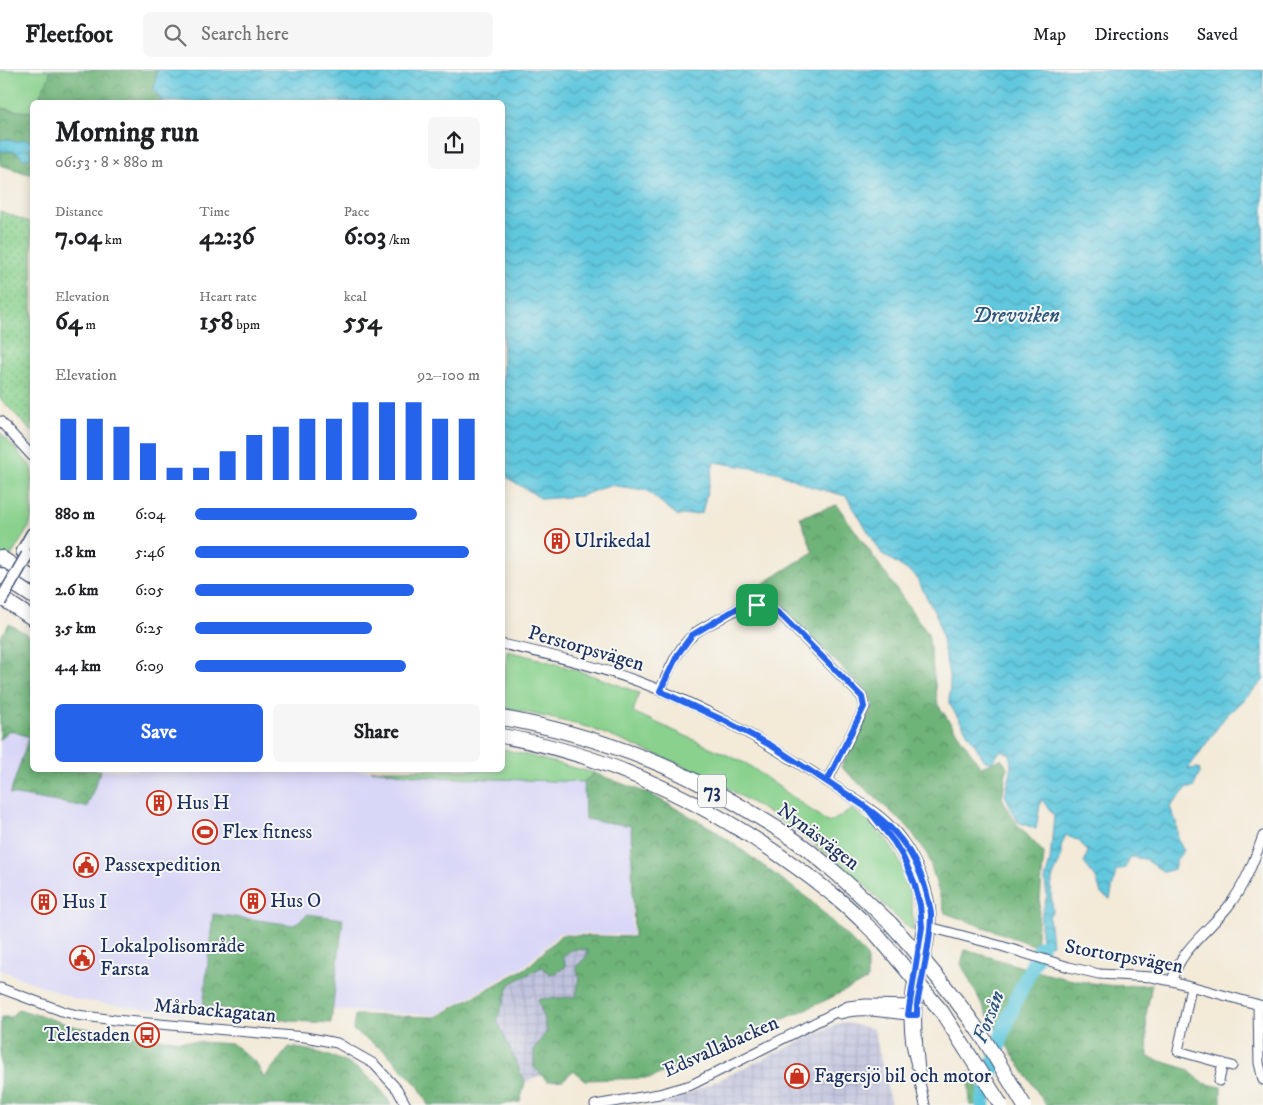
<!DOCTYPE html>
<meta charset="utf-8">
<style>
body{margin:0;font-family:"IM FELL DW Pica",serif;background:#f6f6f6;color:#202124;height:100vh;display:flex;flex-direction:column;font-size:19px;white-space:nowrap}
*{box-sizing:border-box;margin:0}
p{font-size:16px;color:#757577}
.icon{flex:none;width:28px;height:28px;fill:none;stroke:currentColor;stroke-width:2;stroke-linecap:round;stroke-linejoin:round}
.map{position:relative;flex:1;overflow:hidden}
.side{position:absolute;left:30px;top:30px;width:475px;height:672px;display:flex;flex-direction:column;background:#fff;border-radius:8px;box-shadow:0 2px 12px #0003}
.side>*{flex:none}
.pin{position:absolute;display:grid;place-items:center;width:42px;height:42px;color:#fff;margin:-21px;border-radius:10px;box-shadow:0 2px 8px #0006}
.round{display:grid;place-items:center;flex:none;width:52px;height:52px;border-radius:8px;background:#f6f6f6}
.headline{display:flex;align-items:center;justify-content:space-between;height:85px;padding:0 25px}
h1{font-size:28px;font-weight:700;line-height:38px}
.metrics{display:grid;grid-template-columns:repeat(3,1fr);gap:8px;height:85px;padding:5px 25px}
.metrics div{display:grid;align-content:center}
.metrics b{font-size:25px;font-weight:700}
.metrics small{font-size:14px;font-weight:400}
.metrics p{font-size:14px}
.chart{height:140px;padding:10px 25px}
.chart p{display:flex;justify-content:space-between}
.chart svg{width:100%;height:90px;margin-top:5px;stroke:#2563eb;stroke-width:6}
.button{display:flex;gap:10px;margin-top:auto;padding:10px 25px}
.button a{flex:1;height:58px;border-radius:8px;background:#2563eb;color:#fff;font-size:20px;font-weight:700;line-height:58px;text-align:center}
.button a+a{background:#f6f6f6;color:#202124}
ul{padding:0 25px;list-style:none;font-size:16px}
li{display:grid;grid-template-columns:80px 60px 1fr;align-items:center;height:38px}
li i{height:12px;border-radius:6px;background:#2563eb}
header{display:flex;align-items:center;gap:30px;box-sizing:border-box;height:70px;padding:0 25px;background:#fff;border-bottom:1px solid #e0e0e0}
header strong{font-size:24px}
nav{display:flex;gap:28px;margin-inline-start:auto;font-size:18px}
.search{width:350px;height:45px;background:#f6f6f6;display:flex;align-items:center;gap:12px;box-sizing:border-box;padding:0 18px;border-radius:8px;color:#757577;font-size:19px}
.map>svg:first-child{display:block}
</style>
<header>
<strong>Fleetfoot</strong>
<div class="search"><svg class="icon" aria-label="search" viewBox="0 0 24 24"><circle cx="10" cy="10" r="6"/><path d="M15 15l6 6"/></svg>Search here</div>
<nav><a>Map</a><a>Directions</a><a>Saved</a></nav>
</header>
<div class="map">
<svg width="1263" height="1035" viewBox="0 0 1263 1035">
<defs>
<pattern id="industrial-grid" width="8" height="8" patternUnits="userSpaceOnUse" patternTransform="scale(1.25)"><rect width="8" height="8" fill="#c0c2dd"/><path d="M0 4h8M4 0v8" fill="none" stroke="#a4a7c0"/></pattern>
<pattern id="forest-crowns" width="20" height="18" patternUnits="userSpaceOnUse" patternTransform="scale(1.25)"><rect width="20" height="18" fill="#6eb378"/><path d="M2 6a3 3 0 1 1 6 0M12 15a3 3 0 1 1 6 0" fill="none" stroke="#5a9266"/></pattern>
<pattern id="park-dots" width="8" height="8" patternUnits="userSpaceOnUse" patternTransform="scale(1.25)"><rect width="8" height="8" fill="#89d18d"/><path d="M2 2h.1M6 6h.1" fill="none" stroke="#6faa76" stroke-width="1.8" stroke-linecap="round"/></pattern>
<pattern id="water-waves" width="16" height="10" patternUnits="userSpaceOnUse" patternTransform="scale(1.25)"><rect width="16" height="10" fill="#61c8de"/><path d="M0 5q4-4 8 0t8 0" fill="none" stroke="#4fa3b7"/></pattern>
</defs>
<rect width="100%" height="100%" fill="#f6f6f2"/>
<filter id="ink" filterUnits="userSpaceOnUse"><feTurbulence type="fractalNoise" baseFrequency=".02" numOctaves="2"/><feDisplacementMap in="SourceGraphic" scale="10" xChannelSelector="R" yChannelSelector="G"/><feConvolveMatrix kernelMatrix="1 2 1 2 8 2 1 2 1" color-interpolation-filters="sRGB"/></filter>
<filter id="wash" filterUnits="userSpaceOnUse"><feTurbulence type="fractalNoise" baseFrequency=".0096" numOctaves="4" result="noise"/><feDisplacementMap in="SourceGraphic" scale="20" xChannelSelector="R" yChannelSelector="G"/><feGaussianBlur stdDeviation="1.12" result="paint"/><feColorMatrix in="noise" values="0 0 0 0 0 0 0 0 0 0 0 0 0 0 0 0 0 1.4 0 .05"/><feComposite in="paint" operator="in"/></filter>
<g filter="url(#wash)">
<rect width="100%" height="100%" fill="#f3ead8"/>
<path fill="#d9d7f7" d="M9 660 32 666V700H371L432 707 584 712 585 749 631 756 632 865 560 863 526 895 436 945 333 940 344 849 308 844 294 855 214 845 201 946 78 930 0 900V670Z"/>
<path fill="url(#industrial-grid)" d="M573 879 588 880 587 886 576 897 579 907 576 927 538 930 547 961 534 979V997L541 1005 525 1012 497 950 510 915Z
M842 952 874 959 891 1035H654L671 1032Z"/>
<path fill="#89d18d" stroke="#528076" d="M0 0H50C50 17 40 15 40 32H32V42L17 41 0 38Z
M0 362 32 398V446L29 457 9 489 0 484Z
M507 581C554 592 594 605 639 623L633 642 747 694 829 753 853 739C862 747 871 754 879 762 904 787 914 827 913 861L892 843 864 814 817 776 772 745 729 719 679 694 588 657 503 637V614Z
M503 679 594 703 584 712 432 707 371 700H502Z"/>
<path fill="url(#forest-crowns)" stroke="#44716b" d="M50 0H157L154 20 163 32H40C40 16 49 16 50 0Z
M0 38 17 41 32 42V105L0 95V82L15 81 19 86 29 77 8 69 0 70Z
M837 435 928 564 938 635 981 697 1001 689 1007 697 1002 728 1017 754 1044 783 1036 876 945 843 928 786 909 758 841 697 873 637 870 625 779 536 764 531V513L813 482 800 447Z
M9 554 32 567V700H101L87 737 10 724 29 667 9 660 0 670V567Z
M594 703 652 725 713 759 810 830 867 886V910L820 933 651 1008 586 1010 573 1001 563 1010 547 1011 534 997V979L547 961 538 929 576 927 579 907 576 897 587 886 588 880 573 879 562 886 566 896 558 902 550 904 542 897 510 914 497 950 525 1012 520 1032 498 1035H428L419 1017 386 982 353 960 355 945 436 947 528 897 561 865 634 867 631 756 585 749 584 712Z
M213 844 294 855 308 844 343 849 331 953 289 951 252 943 203 936Z
M965 880C1009 892 1053 909 1099 914 1116 917 1134 915 1152 914L1146 945 1148 987 1187 999 1203 1013 1221 1017V1035H1046L990 950 961 894Z
M18 939 77 957 128 965 182 971 233 974 256 993 264 1008 289 977C330 982 370 996 391 1035H0L1 947H11Z
M968 1002 989 1035H970Z"/>
<path fill="url(#park-dots)" stroke="#528076" d="M0 141 32 153V362L0 328Z"/>
<path fill="url(#water-waves)" stroke="#3e7c9e" d="M157 0H1263V611L1225 647 1188 699 1199 698 1200 703 1193 718H1187L1170 737 1176 751 1178 770 1184 781 1176 790 1174 799 1164 802 1145 789 1131 787 1125 798 1116 801 1110 829 1101 824 1096 808 1084 793 1088 781 1079 771 1066 765 1061 776V788L1052 809 1051 826 1053 841 1049 846 1052 874 1041 877V847L1047 826 1045 810 1050 791 1054 745 1041 729 1036 759 1018 752 1005 725 1011 702 1010 684 1001 680 992 692 985 691 949 633 950 610 938 549 915 505 882 484 846 426 812 417 777 402 714 392 702 443 678 446 646 420 609 415 581 426 542 429 503 405 502 32H163L154 20Z
M8 69C14 73 18 72 24 69L30 71 32 75 28 79 31 83 30 87 25 90 15 81 0 82V70Z"/>
<g fill="none" stroke-linecap="round" stroke-linejoin="round">
<path stroke="#61c8de" stroke-width="15" d="M983 1035 984 1026 1002 965 1015 932 1041 877"/>
</g>
</g>
<g filter="url(#ink)">
<g fill="none" stroke-linecap="round" stroke-linejoin="round">
<defs>
<path id="minor" d="M0 351 32 386
M502 574C548 584 593 595 637 611 705 636 767 673 828 712 853 729 884 744 902 770 915 787 926 814 930 835 935 867 919 904 917 936 915 961 919 987 921 1012
M660 621C668 602 677 579 693 565 699 559 708 555 716 551 742 536 755 526 782 546L862 627 865 637 827 711
M874 748C881 756 888 763 894 772 907 789 917 813 921 835 924 853 919 871 916 889 910 928 904 955 916 995
M922 857 937 859 1001 876 1069 897 1099 904 1152 907 1172 911 1263 936
M1172 911C1179 881 1208 861 1227 838 1244 817 1254 791 1263 766
M1191 917 1178 981 1232 996
M0 918 62 941 77 945 115 950 305 967 337 973 374 994 397 1019 406 1035
M1258 935 1259 993 1263 1010
M840 944C866 936 888 945 914 945
M919 1008 925 1035
M1219 1011 1223 993
M595 1035 659 1024 691 1015 848 936 866 934 917 935"/>
<path id="major" d="M22 482 32 464"/>
<path id="highway" d="M0 487 32 508
M0 505 32 526
M0 527 32 548
M502 648C554 657 604 672 652 691 697 709 745 738 786 764 822 788 858 823 890 853
M502 666C624 688 736 748 832 824 848 836 862 851 877 865"/>
</defs>
<use href="#minor" stroke="#3b4b70" stroke-width="11"/>
<use href="#major" stroke="#3b4b70" stroke-width="14"/>
<use href="#highway" stroke="#3b4b70" stroke-width="16"/>
<use href="#minor" stroke="#fff" stroke-width="9"/>
<use href="#major" stroke="#fff" stroke-width="11"/>
<use href="#highway" stroke="#fff" stroke-width="14"/>
<defs>
<path id="major-bridge" d="M0 532 27 485"/>
<path id="highway-bridge" d="M890 853C923 889 955 926 982 966 997 989 1010 1012 1024 1035
M877 865 942 942 1001 1035"/>
</defs>
<use href="#major-bridge" stroke="#3b4b70" stroke-width="14" stroke-linecap="butt"/>
<use href="#highway-bridge" stroke="#3b4b70" stroke-width="16" stroke-linecap="butt"/>
<use href="#major-bridge" stroke="#fff" stroke-width="11"/>
<use href="#highway-bridge" stroke="#fff" stroke-width="14"/>
</g>
</g>
<g fill="none" stroke-linecap="round" stroke-linejoin="round" filter="url(#ink)">
<defs>
<path id="route" d="M757 535 741 536 692 565 678 584 660 621 725 651 772 676 867 738 894 772 903 787 914 812 920 835 922 857 908 945H917V935C922 906 931 873 931 844 930 834 927 824 924 814 906 759 872 741 827 711L864 637 862 627 782 546 770 537 757 535"/>
</defs>
<use href="#route" stroke="#fff" stroke-width="10"/>
<use href="#route" stroke="#2563eb" stroke-width="6"/>
</g>
<defs>
<symbol id="building-ring" viewBox="-11 -11 22 22"><circle r="9.5" fill="#f6f6f2" stroke="#c8321e" stroke-width="1.5"/><path d="M-4-6H4V6H1V3H-1V6H-4ZM-2.5-4.3h1.7v1.8h-1.7ZM.8-4.3h1.7v1.8H.8ZM-2.5-1h1.7V.8h-1.7ZM.8-1h1.7V.8H.8Z" fill="#c8321e"/></symbol>
<symbol id="stadium-ring" viewBox="-11 -11 22 22"><circle r="9.5" fill="#f6f6f2" stroke="#c8321e" stroke-width="1.5"/><path d="M0-5a6.5 5 0 1 0 0 10a6.5 5 0 1 0 0-10ZM-3.5-1.8h7v3.6h-7Z" fill="#c8321e"/></symbol>
<symbol id="civic-ring" viewBox="-11 -11 22 22"><circle r="9.5" fill="#f6f6f2" stroke="#c8321e" stroke-width="1.5"/><path d="M-.6-6.5H3V-4.5H.6V-3L4-1V1h2V6H-6V1h2V-1L-.6-3ZM-1.2 2.5V6h2.4V2.5Z" fill="#c8321e"/></symbol>
<symbol id="bus-ring" viewBox="-11 -11 22 22"><circle r="9.5" fill="#f6f6f2" stroke="#c8321e" stroke-width="1.5"/><path d="M-5-6H5V4H4V6H2V4H-2V6H-4V4H-5ZM-3.5-4V0h7V-4ZM-3.5 1.2v1.5H-2V1.2ZM2 1.2v1.5H3.5V1.2Z" fill="#c8321e"/></symbol>
<symbol id="shop-ring" viewBox="-11 -11 22 22"><circle r="9.5" fill="#f6f6f2" stroke="#c8321e" stroke-width="1.5"/><path d="M-5-2.5h2.3a2.7 3.5 0 0 1 5.4 0H5L5.5 6h-11ZM-1.5-2.5h3a1.5 2.3 0 0 0-3 0Z" fill="#c8321e"/></symbol>
</defs>
<g fill-rule="evenodd">
<use href="#building-ring" x="543" y="457" width="28" height="28"/>
<use href="#building-ring" x="145" y="719" width="28" height="28"/>
<use href="#stadium-ring" x="191" y="748" width="28" height="28"/>
<use href="#civic-ring" x="72" y="781" width="28" height="28"/>
<use href="#building-ring" x="239" y="817" width="28" height="28"/>
<use href="#building-ring" x="30" y="818" width="28" height="28"/>
<use href="#civic-ring" x="68" y="874" width="28" height="28"/>
<use href="#bus-ring" x="133" y="951" width="28" height="28"/>
<use href="#shop-ring" x="783" y="992" width="28" height="28"/>
</g>
<g text-anchor="middle" dominant-baseline="central" stroke-width="4" stroke-linejoin="round" paint-order="stroke">
<rect fill="#f6f6f2" stroke="#5d6b8a" stroke-width="1" x="698" y="704.5" width="28" height="33" rx="4"/>
<g font-size="19" font-weight="bold" fill="#1b2f5e">
<text x="712" y="721">73</text>
</g>
<g font-size="20" fill="#1b2f5e" stroke="#f6f6f2" text-anchor="start">
<text x="574" y="471">Ulrikedal</text>
<text x="176" y="733">Hus H</text>
<text x="222" y="762">Flex fitness</text>
<text x="104" y="795">Passexpedition</text>
<text x="270" y="831">Hus O</text>
<text x="62" y="832">Hus I</text>
<text x="100" y="876">Lokalpolisområde<tspan x="100" dy="23">Farsta</tspan></text>
<text x="130" y="965" text-anchor="end">Telestaden</text>
<text x="814" y="1006">Fagersjö bil och motor</text>
</g>
<g font-size="20" fill="#1b2f5e" stroke="#f6f6f2">
<text transform="translate(586 579) rotate(16)">Perstorpsvägen</text>
<text transform="translate(818 767) rotate(37)">Nynäsvägen</text>
<text transform="translate(1124 887) rotate(10)">Stortorpsvägen</text>
<text transform="translate(215 941) rotate(5)">Mårbackagatan</text>
<text transform="translate(721 977) rotate(-24)">Edsvallabacken</text>
</g>
<g font-size="21" font-style="italic" fill="#2c557e" stroke="#f6f6f2">
<text x="1016" y="246">Drevviken</text>
<text transform="translate(989 947) rotate(-69)">Forsån</text>
</g>
</g>
</svg>
<div class="pin" style="left:757px;top:535px;background:#1e9e55"><svg class="icon" aria-label="arrive" viewBox="0 0 24 24"><path d="M6 21V4h12l-3 4 3 4H6"/></svg></div>
<section class="side">
<div class="headline"><div><h1>Morning run</h1><p>06:53 · 8 × 880 m</p></div><a class="round"><svg class="icon" aria-label="share" viewBox="0 0 24 24"><path d="M12 15V3M7 8l5-5 5 5M5 13v7h14v-7"/></svg></a></div>
<div class="metrics">
<div><p>Distance</p><b>7.04<small> km</small></b></div>
<div><p>Time</p><b>42:36</b></div>
<div><p>Pace</p><b>6:03<small> /km</small></b></div>
</div>
<div class="metrics">
<div><p>Elevation</p><b>64<small> m</small></b></div>
<div><p>Heart rate</p><b>158<small> bpm</small></b></div>
<div><p>kcal</p><b>554</b></div>
</div>
<div class="chart"><p><span>Elevation</span>92–100 m</p>
<svg viewBox="0 0 160 44" preserveAspectRatio="none"><path d="M5 44V14M15 44V14M25 44V18M35 44V26M45 44V38M55 44V38M65 44V30M75 44V22M85 44V18M95 44V14M105 44V14M115 44V6M125 44V6M135 44V6M145 44V14M155 44V14"/></svg>
</div>
<ul>
<li><b>880 m</b>6:04<i style="width:78%"></i></li>
<li><b>1.8 km</b>5:46<i style="width:96%"></i></li>
<li><b>2.6 km</b>6:05<i style="width:77%"></i></li>
<li><b>3.5 km</b>6:25<i style="width:62%"></i></li>
<li><b>4.4 km</b>6:09<i style="width:74%"></i></li>
</ul>
<div class="button"><a>Save</a><a>Share</a></div>
</section>
</div>
